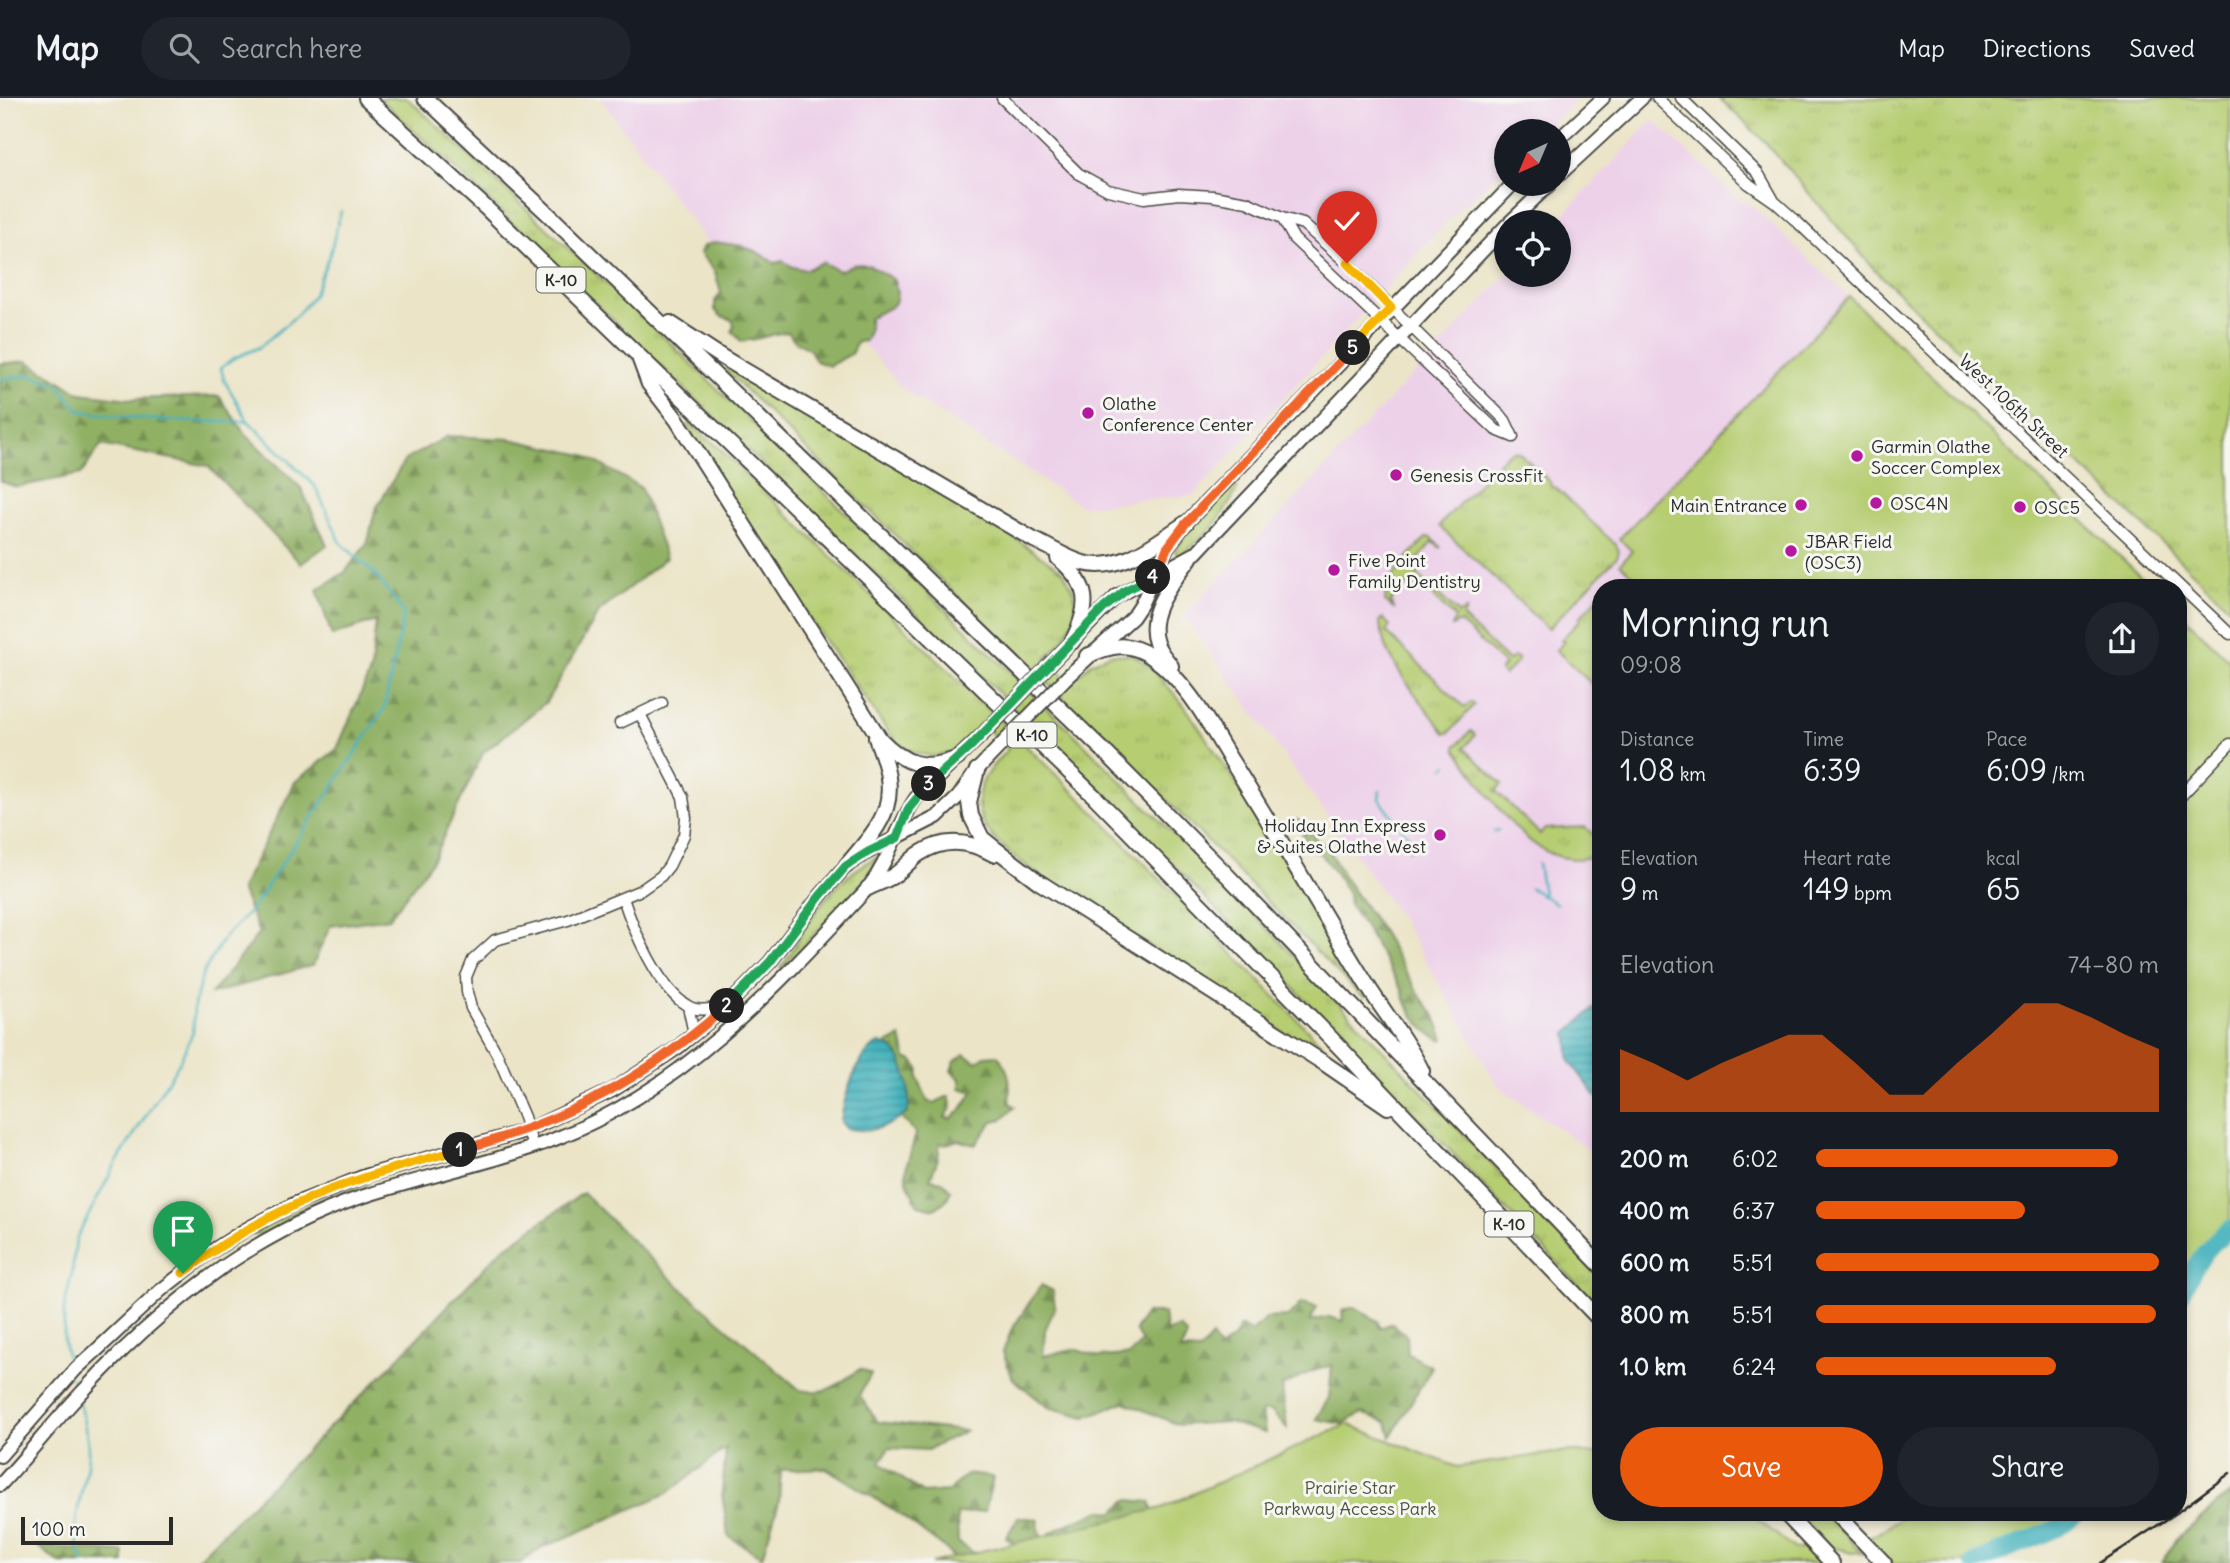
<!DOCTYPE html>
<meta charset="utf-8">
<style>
body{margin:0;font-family:Delius,sans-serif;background:#20242c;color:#f1f3f6;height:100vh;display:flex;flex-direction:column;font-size:26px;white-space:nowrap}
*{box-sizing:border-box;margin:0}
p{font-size:23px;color:#9ea1a6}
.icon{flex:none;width:38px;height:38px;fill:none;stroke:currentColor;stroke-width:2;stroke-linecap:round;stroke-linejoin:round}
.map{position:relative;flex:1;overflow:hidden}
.side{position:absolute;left:1592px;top:481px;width:595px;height:942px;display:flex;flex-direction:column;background:#171b24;border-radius:28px;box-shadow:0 4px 10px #0003}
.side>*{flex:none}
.needle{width:46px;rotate:224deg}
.fabs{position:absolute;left:1494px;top:21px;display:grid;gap:14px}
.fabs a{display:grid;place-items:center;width:77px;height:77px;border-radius:50%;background:#171b24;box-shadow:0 4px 10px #0003;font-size:35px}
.scale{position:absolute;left:21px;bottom:18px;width:152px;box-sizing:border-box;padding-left:7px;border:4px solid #2b2b2b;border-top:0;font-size:19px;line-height:24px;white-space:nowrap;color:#2b2b2b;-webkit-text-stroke:5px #f6f6f2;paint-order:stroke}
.pin{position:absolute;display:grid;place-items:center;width:60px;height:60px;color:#fff;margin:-72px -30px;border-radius:50% 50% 50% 0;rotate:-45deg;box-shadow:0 0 7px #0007}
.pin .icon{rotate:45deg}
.km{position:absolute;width:35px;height:35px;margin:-18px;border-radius:50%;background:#222;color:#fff;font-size:19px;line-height:35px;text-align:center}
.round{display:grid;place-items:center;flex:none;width:74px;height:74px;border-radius:37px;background:#20242c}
.headline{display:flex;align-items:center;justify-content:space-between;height:119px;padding:0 28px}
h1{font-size:38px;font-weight:600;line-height:52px}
.figures{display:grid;grid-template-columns:repeat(3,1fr);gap:10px;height:119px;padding:7px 28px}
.figures div{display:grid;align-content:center}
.figures b{font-size:30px;font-weight:600}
.figures small{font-size:19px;font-weight:400}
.figures p{font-size:19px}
.chart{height:196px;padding:14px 28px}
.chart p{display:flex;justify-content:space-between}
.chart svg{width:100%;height:126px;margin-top:7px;fill:#ea580c;opacity:.7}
.action{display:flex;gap:14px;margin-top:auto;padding:14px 28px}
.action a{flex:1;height:80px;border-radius:42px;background:#ea580c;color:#fff;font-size:28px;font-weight:600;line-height:80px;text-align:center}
.action a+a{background:#20242c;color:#f1f3f6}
ul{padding:0 28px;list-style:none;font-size:23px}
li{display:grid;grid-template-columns:112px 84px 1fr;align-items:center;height:52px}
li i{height:18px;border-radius:9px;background:#ea580c}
header{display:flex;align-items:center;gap:42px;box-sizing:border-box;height:98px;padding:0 35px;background:#171b24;border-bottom:2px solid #363941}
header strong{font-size:33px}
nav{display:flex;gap:38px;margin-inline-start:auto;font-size:24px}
.search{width:490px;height:63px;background:#20242c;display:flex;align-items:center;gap:18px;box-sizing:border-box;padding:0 24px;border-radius:38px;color:#9ea1a6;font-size:26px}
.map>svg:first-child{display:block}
</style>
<header>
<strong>Map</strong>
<div class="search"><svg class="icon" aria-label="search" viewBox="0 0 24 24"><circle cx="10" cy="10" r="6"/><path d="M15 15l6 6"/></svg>Search here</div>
<nav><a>Map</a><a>Directions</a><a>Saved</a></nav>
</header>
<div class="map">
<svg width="2230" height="1465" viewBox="0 0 2230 1465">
<defs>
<pattern id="grass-tufts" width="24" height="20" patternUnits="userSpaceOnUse" patternTransform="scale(1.75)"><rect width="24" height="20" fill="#b6cd72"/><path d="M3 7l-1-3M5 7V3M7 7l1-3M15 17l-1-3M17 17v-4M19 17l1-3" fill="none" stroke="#9db063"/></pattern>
<pattern id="forest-firs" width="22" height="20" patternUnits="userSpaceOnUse" patternTransform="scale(1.75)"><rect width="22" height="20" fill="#90b064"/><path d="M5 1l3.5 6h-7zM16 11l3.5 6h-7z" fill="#768f53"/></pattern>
<pattern id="water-rules" width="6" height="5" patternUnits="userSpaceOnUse" patternTransform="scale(1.75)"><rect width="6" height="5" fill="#41b1bb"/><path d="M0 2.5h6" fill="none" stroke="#379098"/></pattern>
</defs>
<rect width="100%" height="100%" fill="#f6f6f2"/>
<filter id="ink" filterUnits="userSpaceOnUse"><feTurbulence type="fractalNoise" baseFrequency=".0143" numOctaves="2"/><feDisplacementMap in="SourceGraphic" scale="14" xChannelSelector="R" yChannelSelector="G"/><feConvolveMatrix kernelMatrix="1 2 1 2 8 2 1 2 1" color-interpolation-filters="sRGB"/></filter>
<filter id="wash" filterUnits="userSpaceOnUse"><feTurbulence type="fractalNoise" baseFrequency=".00686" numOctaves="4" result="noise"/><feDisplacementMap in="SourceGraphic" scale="28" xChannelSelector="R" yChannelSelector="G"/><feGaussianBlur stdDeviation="1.57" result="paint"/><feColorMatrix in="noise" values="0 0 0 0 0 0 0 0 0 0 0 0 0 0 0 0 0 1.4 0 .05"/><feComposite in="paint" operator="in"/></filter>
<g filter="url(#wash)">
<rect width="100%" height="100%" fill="#ebe4c7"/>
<path fill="#edd1e9" d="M600 0H1577L1544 33H1507V68L1453 117 1194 397 1082 408 904 292 809 183 766 224Z
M1653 22 1740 102 1751 107 1849 199 1620 441 1632 453 1620 466 1646 490H1601V1060L1499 989 1402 822 1184 518 1507 177H1559V124H1556Z"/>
<path fill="url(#grass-tufts)" stroke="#707c4e" stroke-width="2" d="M379 0H407L417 9 671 246 1074 636 1274 837 1601 1181V1211L1340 937 1097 690 492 105Z
M1719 0H2230V510L1875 172 1765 44Z
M728 269 976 414 1063 473 1074 493 1075 518 1064 541 1046 560 1071 585 1091 565 1110 556 1133 557 1151 569 1184 607 1298 778 1367 897 1365 899 1359 896 1136 671 726 273Z
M689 325 720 351 1083 703 1337 962 1333 967C1262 920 1190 874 1118 828 1087 808 998 756 983 725 969 695 987 672 1008 651L981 625C975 631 970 641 963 647 941 665 913 658 894 642L785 485 687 329Z
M1515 353 1520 355 1550 384 1552 390 1555 389 1616 447 1619 453 1617 459 1548 531 1439 428 1492 371 1498 369V365L1508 355Z
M1233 386 1238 390C1224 417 1204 442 1178 458L1175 453 1188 432Z
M1431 439 1441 450 1432 444 1417 463 1422 470 1417 476 1459 516 1466 512 1463 520 1508 563 1513 559 1518 560V563L1504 577 1500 573 1505 567 1460 524 1452 528 1455 520 1419 485 1412 491 1407 486 1390 504 1395 512 1385 504C1385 479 1410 457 1426 440Z
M1601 496V595L1556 552 1564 544 1561 542 1580 522 1579 520Z
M1383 520 1390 528 1386 534 1464 609 1471 604 1474 607 1449 635H1445C1422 603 1382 562 1380 523Z
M1471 633 1475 637 1464 650 1502 686 1496 693 1540 736 1545 731 1585 729 1601 744V755C1536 785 1488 694 1456 651V648Z
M876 759 878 761 863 784 782 871 780 869C793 856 796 844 806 828 823 801 847 775 876 759Z
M367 1083 368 1086 351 1094 347 1093 343 1099 265 1136H252L318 1102Z
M1795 1414H1823L1863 1456 1829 1449Z"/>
<path fill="url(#forest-firs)" stroke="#5e6e48" stroke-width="2" d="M715 144 742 148 757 154 775 165 783 163 793 169 806 172 822 164 839 173 855 166 869 167 894 182C904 215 885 207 869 221L870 230 865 243 857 244 851 256 829 268 816 263 810 252 795 243 788 234C772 235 758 243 741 243L732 233 734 227 732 222 721 218 715 212V203L721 195 715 174 700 155 703 148Z
M27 263 80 295 130 301 219 298 246 337 301 390 327 447 301 466 208 368 101 347 81 376 16 389 0 383V266Z
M448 338 510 341 584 357 641 390 666 460 599 514 546 604 483 655 432 763 389 820 330 828 313 867 211 896 259 835 241 791 295 684 337 651 371 572 376 523 332 538 317 492 345 474 368 444 375 412 405 362Z
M1296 722 1301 724 1317 742 1326 747 1343 778 1378 827 1422 901 1434 916 1444 941 1442 942C1423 935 1407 912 1402 892L1365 829 1349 807 1348 796 1336 776 1321 756 1314 753 1307 744Z
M901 939 906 960 913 963 919 971 918 980 928 1004 934 1005 949 998 952 1009 945 1019 950 1021 962 1011 973 994 960 990V981L951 973 954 964 965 956 976 964 985 958 997 957C1010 971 1011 985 1009 1004L1015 1009 1002 1021 993 1023 975 1047 958 1042 944 1047 940 1044 938 1060 930 1081 942 1083 951 1093 946 1102 935 1111 918 1107C897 1069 908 1072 916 1035L901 1020 908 1014 887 946Z
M583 1095 684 1193 800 1292C830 1297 836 1287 860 1271L871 1276 859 1297 878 1324 965 1333 928 1352 889 1350 880 1365 923 1395 949 1393 966 1376 993 1379 985 1413 957 1416 958 1444 988 1465H957L947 1452 892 1411 826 1370 781 1372 779 1404 762 1459 728 1438 722 1395 726 1350 668 1395 542 1450 520 1465H193L386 1273 500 1153Z
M1041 1187 1053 1193 1055 1209 1045 1232 1043 1258 1074 1251 1099 1259 1129 1257 1142 1244 1135 1232 1146 1215H1164L1166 1234 1180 1229 1187 1238 1181 1252 1200 1253 1212 1239 1219 1251 1233 1241 1240 1228 1252 1234 1266 1220 1288 1219 1301 1205 1317 1209 1310 1223 1329 1219 1343 1223 1342 1213 1354 1209 1378 1223 1380 1230 1392 1225 1407 1238 1408 1256 1432 1269 1391 1339 1387 1324 1362 1315 1342 1326 1316 1321 1329 1300 1332 1267 1310 1274 1282 1288 1287 1331 1271 1313H1262L1265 1335 1228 1324 1179 1327 1124 1304 1085 1319 1048 1309 1013 1281 1003 1254 1011 1233Z
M2230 1395V1465H2162L2177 1441Z
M1127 1402 1150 1404 1155 1424 1029 1454 1006 1440 1018 1419 1037 1421 1041 1441 1059 1430 1101 1412 1113 1415Z
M37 1448 124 1454V1465H60Z"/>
<path fill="#b6cd72" stroke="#707c4e" stroke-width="2" d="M1849 199 2153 490H1646L1620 466 1632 453 1619 441Z
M2179 514 2230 563V1131C2206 1146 2191 1174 2179 1199Z
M1347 1326 1457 1369 1568 1353 1601 1357V1414H1748L1795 1451 1818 1450 1831 1465H931L1162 1410Z
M1912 1414H2078L2058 1430 2005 1454 1987 1465H1887L1865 1443Z"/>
<path fill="url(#water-rules)" stroke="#366e73" stroke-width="2" d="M1601 904V1005L1570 963 1567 935Z
M878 945C906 947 911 993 908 1014 890 1029 869 1036 846 1030L841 1024C844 998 856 959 878 945Z"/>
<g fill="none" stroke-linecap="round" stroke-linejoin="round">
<path stroke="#41b1bb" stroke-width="2.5" d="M0 281 31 277 59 287 79 312C135 323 191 325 248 323
M1445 669 1448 667
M1380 693 1379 701 1408 738 1410 752
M1494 734 1498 732
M1538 766 1543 796
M1530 790 1557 806
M70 1271 64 1244V1211L72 1175 76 1141 115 1067 179 965 193 934 194 907 203 875 223 841 252 811 384 611 404 515 376 477 341 445 315 388 248 323 224 282 221 270 232 261 260 249 297 217 313 198 330 156 341 113
M72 1280 76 1294
M79 1304C83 1322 89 1339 88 1358 85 1396 65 1427 84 1465"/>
<path stroke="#41b1bb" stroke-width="18" d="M2179 1199C2191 1174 2206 1146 2230 1131
M1974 1465 2058 1430 2078 1414"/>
</g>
</g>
<g filter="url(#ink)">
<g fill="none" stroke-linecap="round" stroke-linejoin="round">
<defs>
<path id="minor" d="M1002 0 1079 76 1108 92 1144 100 1179 96 1213 98 1247 104 1282 120 1303 126 1347 165 1505 322 1513 339
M1657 0 1749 86 1775 104 1794 121 2230 536
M1681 0 1758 75 1773 101
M1282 120 1294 141 1496 332 1513 339
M620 625 662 605
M2179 700 2230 646
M623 800C633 831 659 892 688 908 700 915 715 910 727 908
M688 908 693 931 691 938
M533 1049 524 1019 497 956 471 910 467 894 466 879 473 862 495 842 568 822 641 792 661 778 669 768 684 737 686 720 683 699 640 616"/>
<path id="major" d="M1559 41 1603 0
M1559 77 1642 0
M1510 124 1550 86
M1052 564 1117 498 1196 455 1225 424 1507 127
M1067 579 1133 519 1141 507 1167 450 1186 425 1513 86
M0 1358 76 1271 99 1250 160 1193 206 1157 245 1132 294 1106 365 1078 528 1032 613 992 677 950 727 908 770 864 820 798 846 768 868 754 937 719 958 699 977 672 1000 648
M0 1387C30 1355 56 1321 86 1290 131 1241 194 1185 251 1151 289 1128 331 1108 374 1095 434 1076 496 1064 555 1041 684 991 776 889 868 790 891 760 896 729 916 700L985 634"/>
<path id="highway" d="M366 0 485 109 1095 699 1326 935 1601 1223
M425 0 545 113 1103 652 1225 775 1601 1168
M670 225 722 259 1034 442C1050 449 1066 460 1083 465 1122 475 1156 444 1186 425
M639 259 649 286 677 322 880 641C904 666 925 674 958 660
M1058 460C1090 487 1091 507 1072 544
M1087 558C1111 547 1129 543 1152 559 1187 583 1210 628 1232 664 1277 735 1318 808 1362 879 1381 911 1406 940 1422 973
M1171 568C1166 561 1159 554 1156 545 1145 514 1174 483 1190 460
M977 672 969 704 971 718 982 740 993 749 1039 784 1324 965 1388 1009
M846 768C887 720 902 703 876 640
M868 790C876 786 885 783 893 778 903 772 910 762 919 756 943 740 968 742 993 756
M1784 1414 1832 1465
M1835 1414 1884 1465"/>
</defs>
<use href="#minor" stroke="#484742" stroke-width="13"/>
<use href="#major" stroke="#484742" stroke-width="16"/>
<use href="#highway" stroke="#484742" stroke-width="18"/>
<use href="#minor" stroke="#fff" stroke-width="10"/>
<use href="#major" stroke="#fff" stroke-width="12"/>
<use href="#highway" stroke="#fff" stroke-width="14"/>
<path stroke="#2b2b2b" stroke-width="2.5" d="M2179 1413 2230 1375
M2100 1465 2178 1414"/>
<defs>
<path id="major-bridge" d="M985 634 1052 564
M1000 648 1067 579"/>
</defs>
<use href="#major-bridge" stroke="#484742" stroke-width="16" stroke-linecap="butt"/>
<use href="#major-bridge" stroke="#fff" stroke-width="12"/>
</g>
</g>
<g fill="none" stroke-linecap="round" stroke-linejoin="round" filter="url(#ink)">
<defs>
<path id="split-1" d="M183 1175C271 1107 354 1079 460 1052"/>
<path id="split-2" d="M460 1052C567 1023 644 981 727 908"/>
<path id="split-3" d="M727 908 770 864 820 798 846 768 868 754 897 740 909 710 929 686"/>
<path id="split-4" d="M929 686 970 649 1104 510 1126 492 1153 479"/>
<path id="split-5" d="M1153 479 1156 477 1167 450 1186 425 1353 250"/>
<path id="split-6" d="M1347 165 1391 210 1353 250"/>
</defs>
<use href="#split-1" stroke="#fff" stroke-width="14"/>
<use href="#split-2" stroke="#fff" stroke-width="14"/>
<use href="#split-3" stroke="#fff" stroke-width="14"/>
<use href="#split-4" stroke="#fff" stroke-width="14"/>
<use href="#split-5" stroke="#fff" stroke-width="14"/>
<use href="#split-6" stroke="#fff" stroke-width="14"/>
<use href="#split-1" stroke="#f5b400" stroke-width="9"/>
<use href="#split-2" stroke="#f0652b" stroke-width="9"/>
<use href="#split-3" stroke="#22a559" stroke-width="9"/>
<use href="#split-4" stroke="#22a559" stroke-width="9"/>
<use href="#split-5" stroke="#f0652b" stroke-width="9"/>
<use href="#split-6" stroke="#f5b400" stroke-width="9"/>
</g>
<g fill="#b5179e" stroke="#f6f6f2" stroke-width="2.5">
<circle cx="1088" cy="315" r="7"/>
<circle cx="1857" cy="358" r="7"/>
<circle cx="1396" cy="377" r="7"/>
<circle cx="1876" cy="405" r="7"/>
<circle cx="1801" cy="407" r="7"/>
<circle cx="2020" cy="409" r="7"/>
<circle cx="1791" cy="453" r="7"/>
<circle cx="1334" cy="472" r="7"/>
<circle cx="1440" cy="737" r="7"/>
</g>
<g text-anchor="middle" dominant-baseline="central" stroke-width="6" stroke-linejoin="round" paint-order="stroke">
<g fill="#f6f6f2" stroke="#686867" stroke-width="2">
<rect x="536.5" y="169.5" width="49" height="25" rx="5"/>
<rect x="1007.5" y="624.5" width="49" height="25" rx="5"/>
<rect x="1484.5" y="1113.5" width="49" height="25" rx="5"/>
</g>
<g font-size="16" font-weight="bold" fill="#2b2b2b">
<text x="561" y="182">K-10</text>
<text x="1032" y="637">K-10</text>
<text x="1509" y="1126">K-10</text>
</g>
<g font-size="18" fill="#2b2b2b" stroke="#f6f6f2" text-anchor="start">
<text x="1102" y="305">Olathe<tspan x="1102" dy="21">Conference Center</tspan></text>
<text x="1871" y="348">Garmin Olathe<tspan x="1871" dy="21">Soccer Complex</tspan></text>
<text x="1410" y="377">Genesis CrossFit</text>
<text x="1890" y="405">OSC4N</text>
<text x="1787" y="407" text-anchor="end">Main Entrance</text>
<text x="2034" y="409">OSC5</text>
<text x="1805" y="443">JBAR Field<tspan x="1805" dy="21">(OSC3)</tspan></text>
<text x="1348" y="462">Five Point<tspan x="1348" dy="21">Family Dentistry</tspan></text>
<text x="1426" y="727" text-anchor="end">Holiday Inn Express<tspan x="1426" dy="21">&amp; Suites Olathe West</tspan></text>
</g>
<g font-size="18" fill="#2b2b2b" stroke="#f6f6f2">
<text transform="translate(2014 308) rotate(43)">West 106th Street</text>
</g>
<g font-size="18" fill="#4e543d" stroke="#f6f6f2">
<text x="1350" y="1389">Prairie Star<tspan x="1350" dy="21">Parkway Access Park</tspan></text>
</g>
</g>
</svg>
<div class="fabs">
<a><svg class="needle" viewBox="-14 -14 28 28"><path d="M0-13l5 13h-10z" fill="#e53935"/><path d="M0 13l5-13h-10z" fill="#9ea1a6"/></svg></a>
<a><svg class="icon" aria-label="locate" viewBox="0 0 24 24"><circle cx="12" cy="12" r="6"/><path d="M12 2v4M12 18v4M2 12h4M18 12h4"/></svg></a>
</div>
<div class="scale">100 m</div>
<div class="pin" style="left:183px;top:1175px;background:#1e9e55"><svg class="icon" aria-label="arrive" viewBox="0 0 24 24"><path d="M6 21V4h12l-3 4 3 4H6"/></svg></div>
<div class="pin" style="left:1347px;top:165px;background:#d93025"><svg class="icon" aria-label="check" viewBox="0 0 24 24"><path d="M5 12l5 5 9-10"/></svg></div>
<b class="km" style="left:460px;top:1052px">1</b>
<b class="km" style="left:727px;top:908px">2</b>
<b class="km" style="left:929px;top:686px">3</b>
<b class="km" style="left:1153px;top:479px">4</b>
<b class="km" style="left:1353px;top:250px">5</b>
<section class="side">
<div class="headline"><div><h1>Morning run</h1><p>09:08</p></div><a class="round"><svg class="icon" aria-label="share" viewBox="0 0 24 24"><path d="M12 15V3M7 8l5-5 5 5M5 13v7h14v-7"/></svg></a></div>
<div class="figures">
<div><p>Distance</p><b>1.08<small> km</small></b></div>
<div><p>Time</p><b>6:39</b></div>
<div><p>Pace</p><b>6:09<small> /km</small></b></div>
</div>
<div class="figures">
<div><p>Elevation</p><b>9<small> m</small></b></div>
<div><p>Heart rate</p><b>149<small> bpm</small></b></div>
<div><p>kcal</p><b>65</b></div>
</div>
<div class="chart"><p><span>Elevation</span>74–80 m</p>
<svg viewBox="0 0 160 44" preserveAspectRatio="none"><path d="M0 44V22L10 27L20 33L30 27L40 22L50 17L60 17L70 27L80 38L90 38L100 27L110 17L120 6L130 6L140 11L150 17L160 22V44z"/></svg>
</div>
<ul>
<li><b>200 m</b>6:02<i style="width:88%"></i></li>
<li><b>400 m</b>6:37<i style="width:61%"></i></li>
<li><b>600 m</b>5:51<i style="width:100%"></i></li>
<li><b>800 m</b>5:51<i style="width:99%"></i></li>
<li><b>1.0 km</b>6:24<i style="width:70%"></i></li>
</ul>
<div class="action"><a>Save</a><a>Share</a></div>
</section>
</div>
